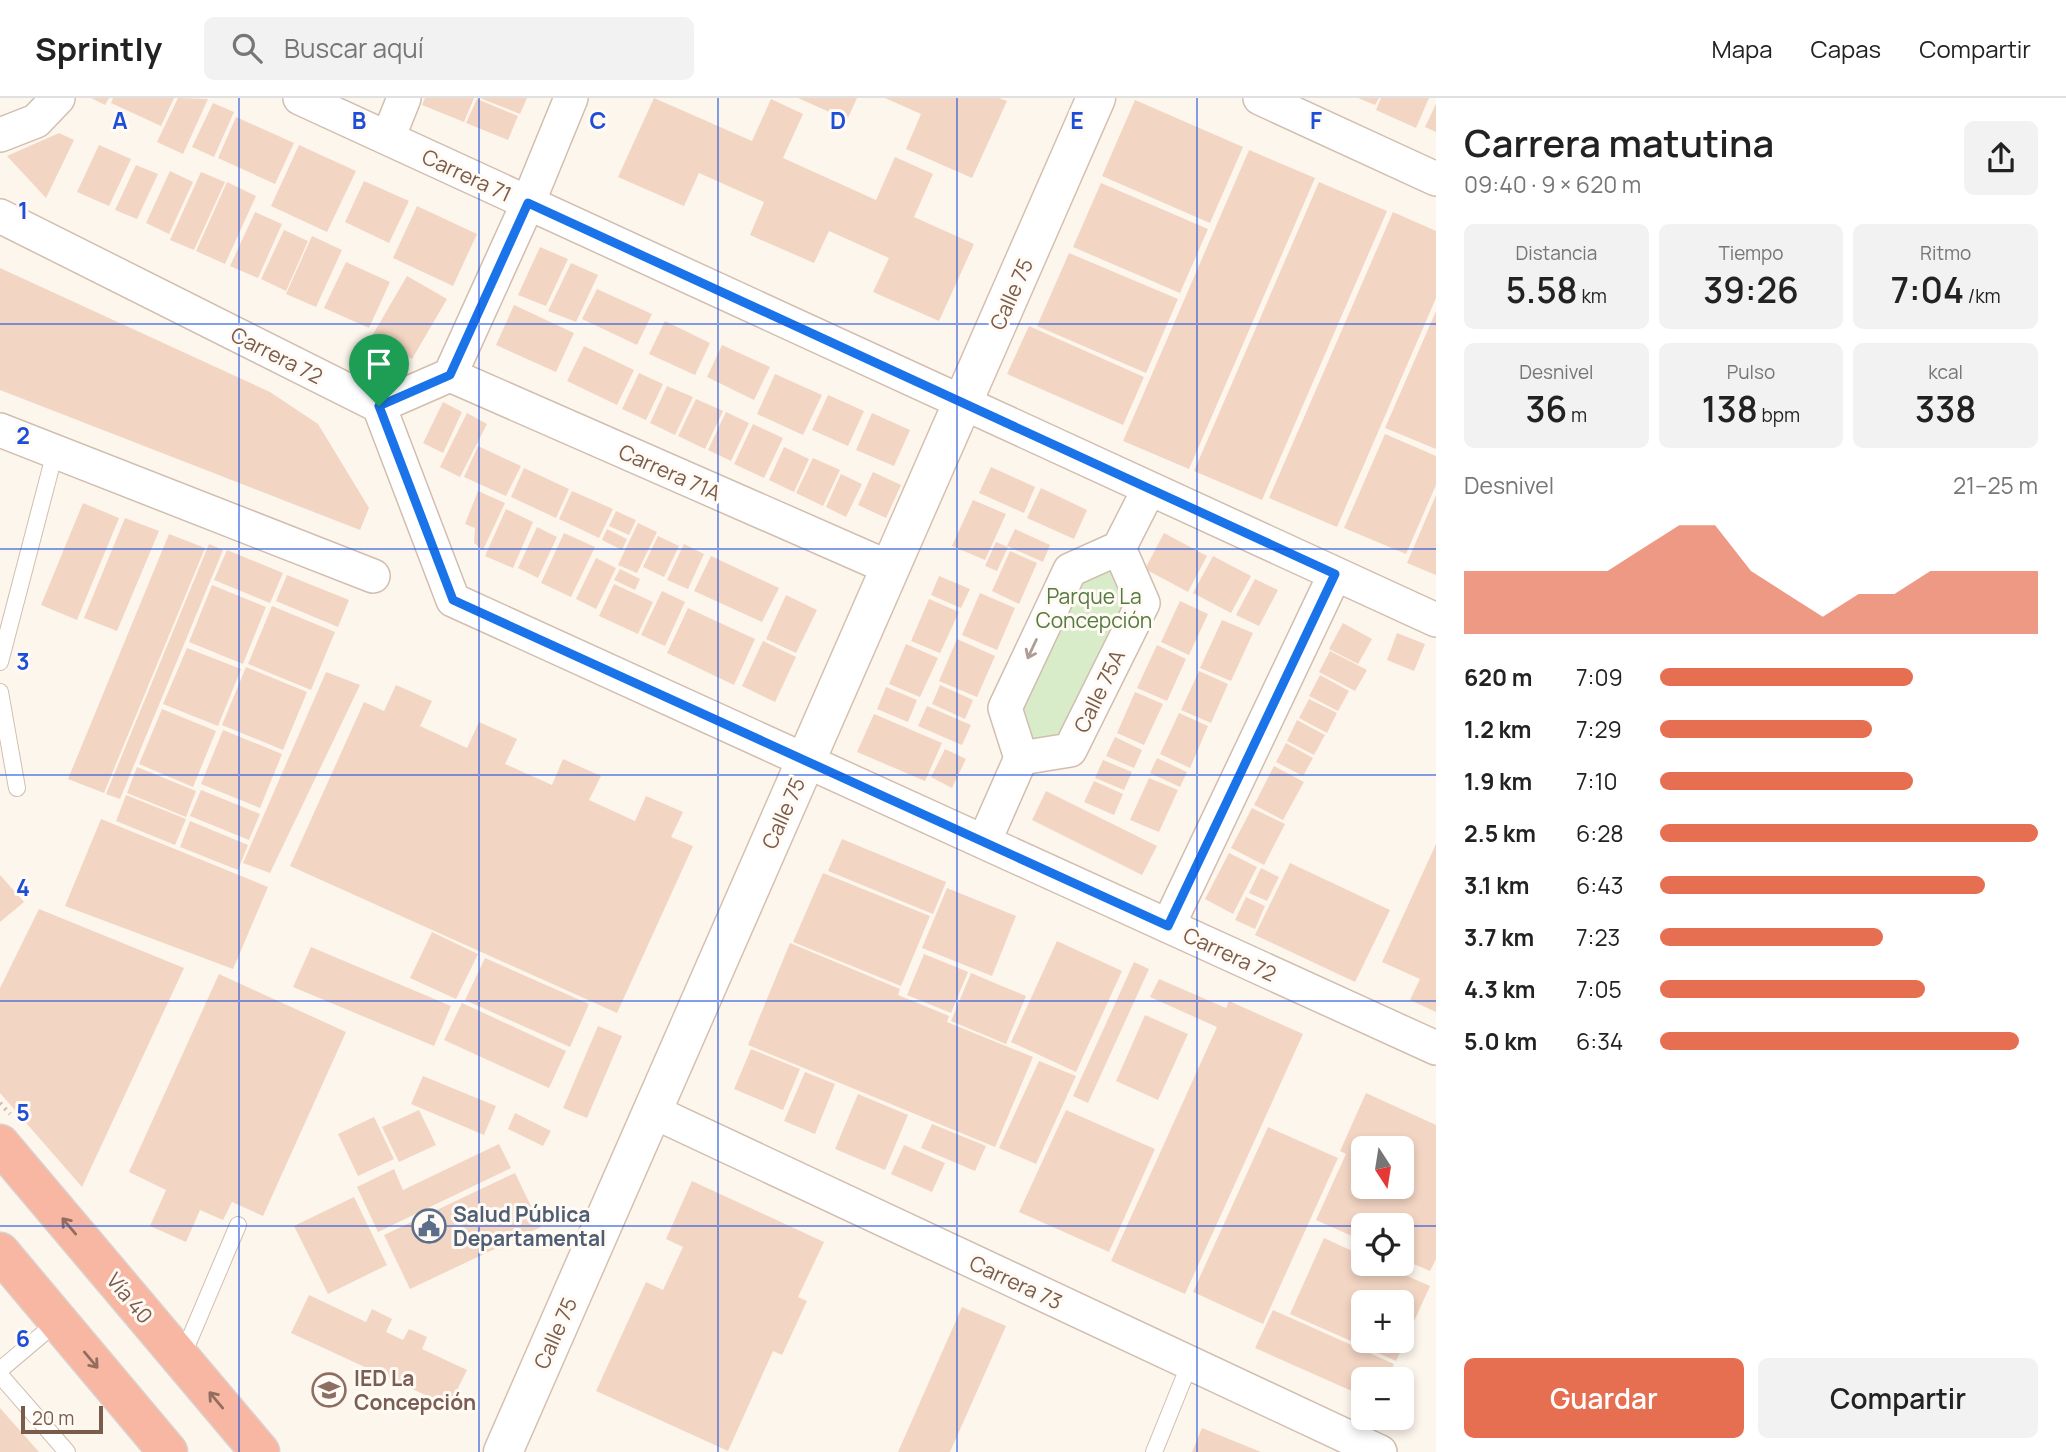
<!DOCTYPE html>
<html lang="es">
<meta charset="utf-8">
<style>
body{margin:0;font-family:Manrope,sans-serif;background:#f2f2f2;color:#222;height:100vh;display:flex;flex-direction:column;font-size:26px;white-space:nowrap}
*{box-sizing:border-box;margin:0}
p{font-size:23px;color:#767676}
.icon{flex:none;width:38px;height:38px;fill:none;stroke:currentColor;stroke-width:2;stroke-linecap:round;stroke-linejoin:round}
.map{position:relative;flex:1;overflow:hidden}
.sheet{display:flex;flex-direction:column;background:#fff;width:630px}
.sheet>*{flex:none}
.needle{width:46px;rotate:168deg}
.controls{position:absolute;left:1351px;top:1038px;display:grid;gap:14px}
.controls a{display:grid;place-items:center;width:63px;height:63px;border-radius:10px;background:#fff;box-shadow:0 4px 10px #0003;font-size:35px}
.scale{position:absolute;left:21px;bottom:18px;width:82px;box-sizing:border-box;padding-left:7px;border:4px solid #7a5c4d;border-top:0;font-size:19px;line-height:24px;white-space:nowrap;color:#7a5c4d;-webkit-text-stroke:5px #fffaf3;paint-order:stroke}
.pin{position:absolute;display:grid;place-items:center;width:60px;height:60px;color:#fff;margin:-72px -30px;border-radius:50% 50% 50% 0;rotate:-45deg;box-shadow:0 0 7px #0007}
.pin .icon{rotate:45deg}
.round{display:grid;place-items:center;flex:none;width:74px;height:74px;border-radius:10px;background:#f2f2f2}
.headline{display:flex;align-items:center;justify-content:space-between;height:119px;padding:0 28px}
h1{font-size:38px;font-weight:600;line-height:52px}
.metrics{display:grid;grid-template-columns:repeat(3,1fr);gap:10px;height:119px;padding:7px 28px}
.metrics div{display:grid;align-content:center;border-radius:10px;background:#f2f2f2;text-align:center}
.metrics b{font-size:35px;font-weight:600}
.metrics small{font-size:19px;font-weight:400}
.metrics p{font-size:19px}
.chart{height:196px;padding:14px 28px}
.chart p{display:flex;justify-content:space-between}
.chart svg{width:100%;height:126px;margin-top:7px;fill:#e76f51;opacity:.7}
.button{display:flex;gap:14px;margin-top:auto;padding:14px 28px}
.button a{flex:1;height:80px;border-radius:10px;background:#e76f51;color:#fff;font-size:28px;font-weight:600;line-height:80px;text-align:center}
.button a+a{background:#f2f2f2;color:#222}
ul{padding:0 28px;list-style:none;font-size:23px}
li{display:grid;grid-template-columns:112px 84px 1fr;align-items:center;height:52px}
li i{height:18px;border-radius:9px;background:#e76f51}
header{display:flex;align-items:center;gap:42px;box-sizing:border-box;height:98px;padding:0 35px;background:#fff;border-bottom:2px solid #e0e0e0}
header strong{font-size:33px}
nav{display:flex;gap:38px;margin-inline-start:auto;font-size:24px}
.search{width:490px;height:63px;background:#f2f2f2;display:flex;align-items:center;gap:18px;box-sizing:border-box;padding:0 24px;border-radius:10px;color:#767676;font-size:26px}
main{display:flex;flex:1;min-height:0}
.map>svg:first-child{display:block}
</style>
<header>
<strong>Sprintly</strong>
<div class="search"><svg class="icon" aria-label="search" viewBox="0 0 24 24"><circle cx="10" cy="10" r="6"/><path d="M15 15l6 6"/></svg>Buscar aquí</div>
<nav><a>Mapa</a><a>Capas</a><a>Compartir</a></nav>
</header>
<main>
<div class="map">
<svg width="1436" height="1354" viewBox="0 0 1436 1354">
<rect width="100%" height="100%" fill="#fdf6ec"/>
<path fill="#d8ecc9" d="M1116 459 1134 504 1067 647 1025 653 1012 610 1073 476Z"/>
<path fill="#f3d5c3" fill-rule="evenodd" d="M91 0H109L105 7Z
M113 0H174L161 28 111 5Z
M178 0 208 1 183 56 157 44Z
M425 0H474L464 24 422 7Z
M480 0H527L520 16Z
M654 0 752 43 771 1 803 16 783 60 876 102 895 59 933 76 914 119 974 146 939 223 873 194 889 160 829 133 814 165 750 137 764 104 699 75 684 108 618 79Z
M798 0H857L847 22Z
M885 0H999L1007 3 972 80 906 51 921 16Z
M1358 0H1379L1375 7Z
M1381 0H1429L1416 30 1376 12Z
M477 1 518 18 508 42 466 25Z
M1135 2 1243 49 1210 125 1102 78Z
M213 5 234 14 214 59 192 49Z
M1436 6V34L1425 29Z
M236 19 294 45 275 86 218 60Z
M59 35 74 42 46 100 7 58Z
M99 47 131 61 109 108 77 94Z
M299 47 356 73 327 134 271 108Z
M1249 52 1315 80 1189 371 1123 343Z
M136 67 158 76 137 121 115 112Z
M170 73 193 84 169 136 146 125Z
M201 74 225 84 194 152 170 142Z
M364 83 409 103 389 145 345 124Z
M227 84 256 98 225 166 196 153Z
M1319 84 1387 113 1262 402 1194 373Z
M1101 85 1208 131 1180 195 1073 149Z
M417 108 477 136 453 188 393 160Z
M255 114 282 126 258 180 230 168Z
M1393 114 1436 133V200L1337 429 1269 400Z
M284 132 308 143 286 193 261 181Z
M312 138 342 152 316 209 286 196Z
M540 149 568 161 546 208 518 197Z
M1069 155 1178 201 1146 275 1037 228Z
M346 164 390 184 369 230 324 210Z
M571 165 598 177 576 224 548 213Z
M0 170 270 294 318 326 369 410 360 432 0 292Z
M407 178 447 201 412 261 372 238Z
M597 191 652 216 637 247 582 221Z
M514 207 574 235 556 274 496 247Z
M1436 213V351L1385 330Z
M665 223 710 245 695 277 649 256Z
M1029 228 1144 279 1123 327 1007 276Z
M722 247 770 269 754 302 707 279Z
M584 248 634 272 617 307 567 283Z
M639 275 663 286 646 322 622 311Z
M775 276 822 297 803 337 757 316Z
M667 288 693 299 675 337 650 325Z
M828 297 864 313 848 348 812 332Z
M696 301 723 313 705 351 678 338Z
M443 304 462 314 443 355 423 345Z
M726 314 749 325 731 363 708 352Z
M467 315 487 326 460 379 440 369Z
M872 315 910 332 894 368 856 352Z
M753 326 783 340 764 380 734 366Z
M1385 336 1436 358V387L1406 456 1344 430Z
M478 348 521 368 506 398 464 379Z
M784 349 809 361 794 394 769 382Z
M813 360 840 372 823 408 796 395Z
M991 369 1035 389 1024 415 979 395Z
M524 370 569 391 556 420 511 399Z
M873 374 901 387 886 420 858 407Z
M841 376 862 386 846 419 826 409Z
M1041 390 1087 412 1074 441 1027 420Z
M478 393 505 405 483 452 474 445 475 430 465 426Z
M572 393 613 411 599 440 559 421Z
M1436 397V477L1407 465Z
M973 402 1006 416 985 462 952 448Z
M83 405 119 420 77 522 41 507Z
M506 411 533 424 513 470 485 458Z
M616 413 636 422 629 437 609 428Z
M125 420 159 433 117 533 84 520Z
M638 425 657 434 637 475 618 467Z
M537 429 557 439 538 480 518 470Z
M607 431 627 441 622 452 602 442Z
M1015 431 1050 447 1043 464 1007 448Z
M564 435 595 449 571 499 541 485Z
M1164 435 1207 458 1188 494 1145 471Z
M169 436 205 450 104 695 68 681Z
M658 438 679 448 664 479 643 469Z
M996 444 1008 449 997 473 985 468Z
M209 446 223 452 120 701 106 696Z
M684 446 704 456 688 491 667 482Z
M227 452 283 475 270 505 214 482Z
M1010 453 1037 465 1019 506 992 493Z
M711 458 779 490 762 524 694 493Z
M1213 458 1251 478 1231 515 1193 495Z
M596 460 616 470 596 511 576 501Z
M620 471 640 481 635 492 614 482Z
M287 477 349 502 338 529 276 503Z
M939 478 970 491 961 510 931 497Z
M1255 481 1278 492 1259 528 1236 517Z
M614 486 653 504 638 536 599 518Z
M212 487 266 509 243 566 189 544Z
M662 493 685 504 665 548 641 537Z
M980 495 1015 510 997 552 962 537Z
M786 497 817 512 796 555 766 541Z
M929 501 959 514 940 555 911 543Z
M1180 503 1208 516 1189 557 1161 544Z
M272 508 335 534 311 592 248 566Z
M688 510 755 541 734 587 667 555Z
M1222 522 1253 535 1231 583 1200 570Z
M1343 525 1372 541 1358 566 1329 551Z
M1397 535 1425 546 1414 573 1387 562Z
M957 541 995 558 977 599 939 583Z
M763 543 796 559 775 604 742 588Z
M906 546 938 560 920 599 889 586Z
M1157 547 1186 561 1167 603 1137 590Z
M187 550 241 571 218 628 163 606Z
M1330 553 1367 572 1355 593 1319 574Z
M246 569 307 594 283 652 222 627Z
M1199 573 1228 586 1211 625 1181 612Z
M326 574 360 587 270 775 243 765Z
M1320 577 1349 593 1338 613 1309 598Z
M396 587 432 603 420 628 467 650 479 624 517 641 505 666 552 687 563 661 601 678 589 702 635 723 646 698 683 714 671 739 693 748 617 915 290 768 364 604 384 613Z
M940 587 973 602 965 621 932 606Z
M886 589 917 602 908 624 877 611Z
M1135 594 1163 606 1144 647 1117 635Z
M1309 601 1337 615 1327 635 1299 620Z
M927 608 971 627 962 647 918 628Z
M162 611 216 633 193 689 139 666Z
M1179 615 1208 628 1190 670 1160 656Z
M874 616 942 645 925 683 857 654Z
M1297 622 1325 637 1314 657 1287 643Z
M223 632 282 656 260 710 201 686Z
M1115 639 1142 652 1134 670 1106 658Z
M1286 645 1313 660 1303 678 1276 664Z
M945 651 966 661 952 690 931 679Z
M1157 660 1187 674 1180 689 1150 675Z
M1103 662 1132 674 1124 692 1095 680Z
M1274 668 1304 684 1283 722 1254 707Z
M137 669 196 693 186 719 127 695Z
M1149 680 1178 692 1159 734 1130 722Z
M1094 683 1123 696 1114 717 1084 704Z
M201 692 260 716 249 742 190 718Z
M1046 693 1157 748 1142 777 1032 722Z
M126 697 186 721 175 747 116 723Z
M1252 710 1285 726 1264 767 1231 750Z
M101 721 268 789 233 871 65 808Z
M190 723 248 747 238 772 180 749Z
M842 741 946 784 933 816 828 773Z
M1436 746V914L1410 902 1420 881 1382 864Z
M1229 755 1257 769 1233 816 1205 801Z
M1290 765 1390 812 1355 884 1255 837Z
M1261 770 1279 779 1267 803 1249 795Z
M823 775 930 818 901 888 793 844Z
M0 777 24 804 0 824Z
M947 790 1016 818 992 878 922 850Z
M1246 799 1265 808 1255 831 1235 822Z
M39 811 184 870 82 1089 0 995V890Z
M432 834 478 856 456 901 410 880Z
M1057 843 1122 873 1076 974 1011 944Z
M790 845 900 891 898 897 949 918 947 924 1033 959 995 1049 748 947Z
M311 849 451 908 434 948 293 889Z
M924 856 968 874 951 915 907 897Z
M485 860 589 906 570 949 465 902Z
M1134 864 1149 871 1088 1005 1073 998Z
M971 875 1026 898 1006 946 951 923Z
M219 876 346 934 263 1118 232 1104 223 1122 200 1112 186 1144 150 1128 166 1092 129 1074Z
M1159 881 1226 910 1229 903 1303 936 1185 1196 1111 1163 1217 929 1150 899Z
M462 905 566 953 549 990 444 942Z
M1145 917 1188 936 1158 1002 1116 983Z
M598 928 622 938 587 1020 563 1010Z
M751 951 800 971 783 1012 734 991Z
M1039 963 1076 978 1036 1066 999 1050Z
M805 974 835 986 815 1036 784 1023Z
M423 978 496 1008 484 1037 411 1006Z
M1366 995 1436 1027V1161L1430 1173 1402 1161V1127H1363V1143L1316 1122 1346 1056 1340 1053ZM1363 1050H1402V1088H1363Z
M858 996 908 1017 885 1072 835 1051Z
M419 1012 436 1047 399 1064 382 1029Z
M1066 1012 1155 1051 1109 1154 1019 1114Z
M515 1015 551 1033 543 1048 508 1031Z
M374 1019 394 1061 358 1078 338 1036Z
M932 1026 986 1048 975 1073 921 1050Z
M1268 1029 1338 1060 1263 1226 1193 1194Z
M499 1046 511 1070 378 1134 357 1089 394 1071 403 1092Z
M904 1047 945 1065 932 1094 891 1076Z
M515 1075 541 1129 410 1191 384 1137Z
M692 1083 824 1144 798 1199 807 1203 782 1257 773 1253 728 1353 596 1293 646 1184 663 1192 683 1149 666 1141Z
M354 1099 387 1167 328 1196 294 1128Z
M1324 1140 1363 1158V1166H1380L1430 1188 1396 1263 1290 1216ZM1363 1204H1402V1242H1363Z
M309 1197 366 1224 372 1211 392 1221 386 1234 403 1242 409 1231 427 1239 422 1251 467 1272 449 1308 291 1235Z
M962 1209 1006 1228 950 1354H898Z
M1273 1212 1394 1266 1388 1281H1363V1298L1255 1250Z
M0 1310 39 1354H0Z
M1202 1330 1261 1354H1192Z"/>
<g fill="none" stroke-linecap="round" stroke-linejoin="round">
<defs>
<path id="lane" d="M0 564 55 354
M0 594 17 690
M182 1259 238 1127
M0 1272 58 1223
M0 1277 67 1354
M1154 1354 1190 1265"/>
<path id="street" d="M300 0 1436 522
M1260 0 1436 81
M0 37 36 23 58 0
M388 40 404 0
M0 118 379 308 453 502 1436 950
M450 277 890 470
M379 308 450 277 528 105 571 0
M0 332 373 478
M1021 660 1070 652 1143 505 1119 450
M984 744 1021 660 1005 610 1070 472 1119 450 1149 391
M1168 828 1335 476
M652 1013 1380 1354"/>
<path id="secondary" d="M503 1354 1096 0"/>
<path id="highway" d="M0 1046 260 1354
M0 1154 168 1354"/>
</defs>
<use href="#lane" stroke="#d1beb0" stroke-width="18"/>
<use href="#street" stroke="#d1beb0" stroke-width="36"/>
<use href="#secondary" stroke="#d6c0b0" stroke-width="41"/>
<use href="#highway" stroke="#dad1cd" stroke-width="41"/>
<path stroke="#d9b8a5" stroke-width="4.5" stroke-dasharray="2 5" stroke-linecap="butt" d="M0 1005 10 1016"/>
<use href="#lane" stroke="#fff" stroke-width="16"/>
<use href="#street" stroke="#fff" stroke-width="33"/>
<use href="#secondary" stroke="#fff" stroke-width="38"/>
<use href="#highway" stroke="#f7b7a3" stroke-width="38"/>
</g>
<defs><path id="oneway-shaft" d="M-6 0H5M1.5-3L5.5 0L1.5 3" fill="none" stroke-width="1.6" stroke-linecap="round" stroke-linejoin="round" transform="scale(1.75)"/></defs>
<use stroke="#af9d94" href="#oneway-shaft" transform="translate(1032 551) rotate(115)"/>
<g stroke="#936e5e">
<use href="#oneway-shaft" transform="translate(69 1128) rotate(-130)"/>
<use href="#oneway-shaft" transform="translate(91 1262) rotate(50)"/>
<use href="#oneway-shaft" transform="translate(216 1302) rotate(-130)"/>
</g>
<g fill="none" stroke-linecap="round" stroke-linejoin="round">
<defs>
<path id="route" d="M528 105 1335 476 1168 828 453 502 379 308 450 277Z"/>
</defs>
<use href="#route" stroke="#fff" stroke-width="14"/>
<use href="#route" stroke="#1a73e8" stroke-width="9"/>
</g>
<path fill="none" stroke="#1d4ed8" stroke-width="2" stroke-opacity="0.55" d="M239 0V1354M479 0V1354M718 0V1354M957 0V1354M1197 0V1354M0 226H1436M0 451H1436M0 677H1436M0 903H1436M0 1128H1363M1402 1128H1436"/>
<defs>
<symbol id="civic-ring" viewBox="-11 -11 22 22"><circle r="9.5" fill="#fffaf3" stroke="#5c6f8a" stroke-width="1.5"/><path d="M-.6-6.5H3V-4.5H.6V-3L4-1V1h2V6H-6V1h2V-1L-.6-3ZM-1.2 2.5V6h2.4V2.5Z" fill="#5c6f8a"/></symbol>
<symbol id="school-ring" viewBox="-11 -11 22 22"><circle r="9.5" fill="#fffaf3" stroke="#8d6e63" stroke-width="1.5"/><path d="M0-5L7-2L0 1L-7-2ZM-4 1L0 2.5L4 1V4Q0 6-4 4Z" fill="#8d6e63"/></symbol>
</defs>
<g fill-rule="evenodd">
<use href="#civic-ring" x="410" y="1109" width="38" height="38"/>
<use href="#school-ring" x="310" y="1273" width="38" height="38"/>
</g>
<g text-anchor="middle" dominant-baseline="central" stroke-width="6" stroke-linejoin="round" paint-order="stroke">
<g font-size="21" fill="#7a5c4d" stroke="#fffaf3">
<text transform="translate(467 77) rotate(25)">Carrera 71</text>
<text transform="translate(1011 196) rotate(-66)">Calle 75</text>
<text transform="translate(277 257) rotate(27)">Carrera 72</text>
<text transform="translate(670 374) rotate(24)">Carrera 71A</text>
<text transform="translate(1099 593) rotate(-64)">Calle 75A</text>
<text transform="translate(783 715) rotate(-66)">Calle 75</text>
<text transform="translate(1230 856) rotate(25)">Carrera 72</text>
<text transform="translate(1016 1184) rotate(25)">Carrera 73</text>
<text transform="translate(130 1200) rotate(50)">Vía 40</text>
<text transform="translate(555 1235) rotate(-66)">Calle 75</text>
</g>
<g font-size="21" fill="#537a41" stroke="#fffaf3">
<text x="1094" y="498">Parque La<tspan x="1094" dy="24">Concepción</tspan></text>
</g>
<g font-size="21" font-weight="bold" fill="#4e5e75" stroke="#fffaf3" text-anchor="start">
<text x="453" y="1116">Salud Pública<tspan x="453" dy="24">Departamental</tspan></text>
</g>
<g font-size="21" font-weight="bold" fill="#785e54" stroke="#fffaf3" text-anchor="start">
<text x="354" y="1280">IED La<tspan x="354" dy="24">Concepción</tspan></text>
</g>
</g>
<g font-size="23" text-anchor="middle" font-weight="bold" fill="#1d4ed8" stroke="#fffaf3" stroke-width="6" stroke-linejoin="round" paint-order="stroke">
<text x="120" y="31">A</text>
<text x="359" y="31">B</text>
<text x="598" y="31">C</text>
<text x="838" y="31">D</text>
<text x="1077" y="31">E</text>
<text x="1316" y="31">F</text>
<text x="23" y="121">1</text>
<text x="23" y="346">2</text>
<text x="23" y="572">3</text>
<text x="23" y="798">4</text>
<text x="23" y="1023">5</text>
<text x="23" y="1249">6</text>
</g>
</svg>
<div class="controls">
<a><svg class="needle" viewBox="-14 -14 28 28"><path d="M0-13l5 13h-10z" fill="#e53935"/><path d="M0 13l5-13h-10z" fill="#767676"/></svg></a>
<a><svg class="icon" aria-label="locate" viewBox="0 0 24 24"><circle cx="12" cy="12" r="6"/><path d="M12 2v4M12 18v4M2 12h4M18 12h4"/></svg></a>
<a>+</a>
<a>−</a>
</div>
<div class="scale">20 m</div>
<div class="pin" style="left:379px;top:308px;background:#1e9e55"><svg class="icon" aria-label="arrive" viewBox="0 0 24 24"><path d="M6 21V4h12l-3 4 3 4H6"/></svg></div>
</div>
<section class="sheet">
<div class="headline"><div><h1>Carrera matutina</h1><p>09:40 · 9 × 620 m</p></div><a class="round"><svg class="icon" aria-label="share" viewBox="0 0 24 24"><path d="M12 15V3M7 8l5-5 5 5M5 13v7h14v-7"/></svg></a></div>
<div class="metrics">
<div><p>Distancia</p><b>5.58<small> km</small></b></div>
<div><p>Tiempo</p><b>39:26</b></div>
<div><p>Ritmo</p><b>7:04<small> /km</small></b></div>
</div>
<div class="metrics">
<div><p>Desnivel</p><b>36<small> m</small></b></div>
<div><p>Pulso</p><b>138<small> bpm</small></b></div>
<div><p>kcal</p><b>338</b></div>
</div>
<div class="chart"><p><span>Desnivel</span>21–25 m</p>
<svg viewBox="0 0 160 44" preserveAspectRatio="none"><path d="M0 44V22L10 22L20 22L30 22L40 22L50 14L60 6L70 6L80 22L90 30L100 38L110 30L120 30L130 22L140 22L150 22L160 22V44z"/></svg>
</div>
<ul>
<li><b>620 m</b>7:09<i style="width:67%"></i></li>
<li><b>1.2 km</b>7:29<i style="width:56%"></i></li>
<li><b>1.9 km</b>7:10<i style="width:67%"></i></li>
<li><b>2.5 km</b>6:28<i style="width:100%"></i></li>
<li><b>3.1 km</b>6:43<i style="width:86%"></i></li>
<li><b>3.7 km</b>7:23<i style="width:59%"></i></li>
<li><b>4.3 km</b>7:05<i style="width:70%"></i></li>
<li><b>5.0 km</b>6:34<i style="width:95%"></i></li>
</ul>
<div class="button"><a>Guardar</a><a>Compartir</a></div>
</section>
</main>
